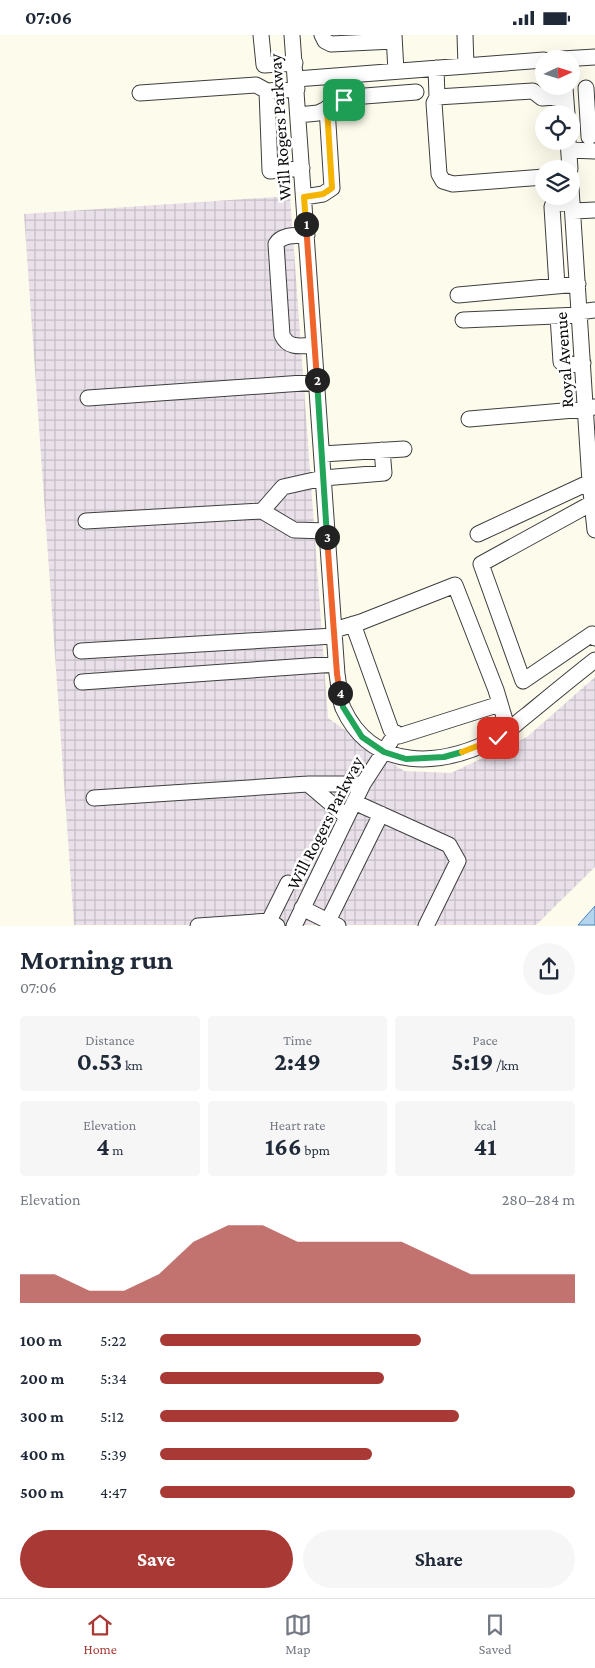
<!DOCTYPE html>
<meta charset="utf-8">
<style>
body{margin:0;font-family:"Crimson Pro",serif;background:#f6f6f7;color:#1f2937;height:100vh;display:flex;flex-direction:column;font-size:19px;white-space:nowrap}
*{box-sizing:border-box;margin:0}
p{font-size:16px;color:#747a83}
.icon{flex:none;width:28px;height:28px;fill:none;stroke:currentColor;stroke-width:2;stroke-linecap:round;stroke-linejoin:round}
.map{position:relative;height:891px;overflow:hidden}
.sheet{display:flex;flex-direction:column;background:#fff;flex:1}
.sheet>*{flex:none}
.needle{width:32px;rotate:86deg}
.tools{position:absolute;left:535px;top:15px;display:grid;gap:10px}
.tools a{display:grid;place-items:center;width:45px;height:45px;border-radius:50%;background:#fff;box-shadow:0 5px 20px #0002;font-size:25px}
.pin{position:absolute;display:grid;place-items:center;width:42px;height:42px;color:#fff;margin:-21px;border-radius:10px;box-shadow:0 2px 8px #0006}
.km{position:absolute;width:25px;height:25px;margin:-12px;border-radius:50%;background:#222;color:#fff;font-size:14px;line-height:25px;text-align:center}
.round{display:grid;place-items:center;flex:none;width:52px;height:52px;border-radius:26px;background:#f6f6f7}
.headline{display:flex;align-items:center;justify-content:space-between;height:85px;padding:0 20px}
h1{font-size:28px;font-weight:700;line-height:38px}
.stats{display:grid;grid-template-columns:repeat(3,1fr);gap:8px;height:85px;padding:5px 20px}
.stats div{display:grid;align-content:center;border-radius:5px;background:#f6f6f7;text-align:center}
.stats b{font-size:25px;font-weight:700}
.stats small{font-size:14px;font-weight:400}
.stats p{font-size:14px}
.chart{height:140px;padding:10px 20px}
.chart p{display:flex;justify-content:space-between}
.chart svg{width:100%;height:90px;margin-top:5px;fill:#a93934;opacity:.7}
.primary-button{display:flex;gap:10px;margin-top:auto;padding:10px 20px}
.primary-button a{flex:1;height:58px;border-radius:30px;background:#a93934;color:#fff;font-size:20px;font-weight:700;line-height:58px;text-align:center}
.primary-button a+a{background:#f6f6f7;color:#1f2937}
ul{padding:0 20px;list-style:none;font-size:16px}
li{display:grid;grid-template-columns:80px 60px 1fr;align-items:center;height:38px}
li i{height:12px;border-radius:6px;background:#a93934}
.status{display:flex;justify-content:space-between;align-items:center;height:35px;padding:0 25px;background:#fff;direction:ltr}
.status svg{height:14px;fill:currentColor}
.menu{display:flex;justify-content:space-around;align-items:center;height:70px;border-top:1px solid #e0e1e3;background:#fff;font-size:14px;color:#747a83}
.menu a{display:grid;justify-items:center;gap:2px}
.menu .selected{color:#a93934}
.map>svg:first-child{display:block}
</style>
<div class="status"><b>07:06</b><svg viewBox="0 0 49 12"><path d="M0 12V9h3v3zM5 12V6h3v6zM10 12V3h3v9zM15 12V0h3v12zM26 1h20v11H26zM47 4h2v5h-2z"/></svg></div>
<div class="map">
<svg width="595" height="891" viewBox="0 0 595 891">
<defs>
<pattern id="industrial-grid" width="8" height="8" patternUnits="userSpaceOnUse" patternTransform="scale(1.25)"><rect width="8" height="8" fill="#e9e0e9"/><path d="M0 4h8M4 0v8" fill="none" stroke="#c6bfc6"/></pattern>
</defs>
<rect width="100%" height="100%" fill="#fdfbeb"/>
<path fill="url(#industrial-grid)" d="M290 161 328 683 404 736 451 738 527 702 595 642V832L536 890H74L24 179Z"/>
<path fill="#b5d4ee" stroke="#4582bc" d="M595 871V890H578Z"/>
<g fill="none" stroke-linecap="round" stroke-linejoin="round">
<defs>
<path id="minor" d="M261 0 264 30 295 28
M292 0 337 639C339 650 339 663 343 673 373 738 442 732 497 703 508 698 517 687 527 680 549 662 572 643 595 625
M322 0 325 6 331 9 394 6
M394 0 396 36
M465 0 466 31
M562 24 595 22
M436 33 437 62
M296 44 544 25
M565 53 567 79
M586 53 589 102
M267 56 270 136 302 133
M140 58 256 50 267 56 297 54
M298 80 318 78 352 62 416 57
M568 106 570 134
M569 115 595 116
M544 142 453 149 443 146 439 139 434 68 437 62 533 56 542 63 565 61
M571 153 590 447 595 495
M304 162 323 159 332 153 327 73
M573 176 595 175
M307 200C296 201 282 199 276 209L282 300C288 314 301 311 314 310
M557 251 552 172 553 169 572 167
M458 260 578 249
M579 277 595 275
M558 281 561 327 565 330 583 328
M463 285 580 280
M88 363 317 347
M469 384 586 374 594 372
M322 419 404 414
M592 468 481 529 523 646 592 599 595 603
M86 486 262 476
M327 496 294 495 262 476 283 452 323 443 384 438 382 415
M478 499 590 447
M353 589 391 695 399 701 500 669
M334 595 361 587 455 550 496 655 508 695
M81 616 334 601
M82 647 336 629
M308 749 347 782
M94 763 308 749H363
M354 767 449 810 458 826 426 891
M302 873 338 891
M269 886 288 848
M328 886 381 779
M198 891 269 886 277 891
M294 891 363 749 396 698"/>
</defs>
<use href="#minor" stroke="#3e3e3e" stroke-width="17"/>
<use href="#minor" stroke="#fff" stroke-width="15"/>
</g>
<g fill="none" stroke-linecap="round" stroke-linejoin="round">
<defs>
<path id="split-1" d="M306 189 304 162 323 159 332 153 327 73 344 65"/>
<path id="split-2" d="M306 189 317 345"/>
<path id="split-3" d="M317 345 327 502"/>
<path id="split-4" d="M327 502 337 639 340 658"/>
<path id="split-5" d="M340 658 343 672 362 702 384 717 406 724 444 722 462 717"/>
<path id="split-6" d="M462 717 498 703"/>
</defs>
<use href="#split-1" stroke="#fff" stroke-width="10"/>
<use href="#split-2" stroke="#fff" stroke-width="10"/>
<use href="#split-3" stroke="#fff" stroke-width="10"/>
<use href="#split-4" stroke="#fff" stroke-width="10"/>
<use href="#split-5" stroke="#fff" stroke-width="10"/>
<use href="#split-6" stroke="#fff" stroke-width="10"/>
<use href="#split-1" stroke="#f5b400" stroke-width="6"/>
<use href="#split-2" stroke="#f0652b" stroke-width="6"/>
<use href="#split-3" stroke="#22a559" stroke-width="6"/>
<use href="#split-4" stroke="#f0652b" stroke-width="6"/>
<use href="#split-5" stroke="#22a559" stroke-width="6"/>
<use href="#split-6" stroke="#f5b400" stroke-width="6"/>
</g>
<g text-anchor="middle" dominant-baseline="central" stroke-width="5" stroke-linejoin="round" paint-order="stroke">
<g font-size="18" fill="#0b0b0b" stroke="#fff">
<text transform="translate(280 92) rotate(-94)">Will Rogers Parkway</text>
<text transform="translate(564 325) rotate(-94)">Royal Avenue</text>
<text transform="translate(325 788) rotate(-63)">Will Rogers Parkway</text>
</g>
</g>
</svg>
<div class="tools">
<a><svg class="needle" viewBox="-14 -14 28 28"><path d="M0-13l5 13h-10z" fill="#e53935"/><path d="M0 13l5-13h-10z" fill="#747a83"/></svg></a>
<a><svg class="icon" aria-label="locate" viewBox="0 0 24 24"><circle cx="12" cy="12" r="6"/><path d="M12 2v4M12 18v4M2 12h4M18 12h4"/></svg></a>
<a><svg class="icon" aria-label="layers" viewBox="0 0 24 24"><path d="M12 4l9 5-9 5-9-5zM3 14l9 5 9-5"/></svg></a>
</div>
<div class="pin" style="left:344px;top:65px;background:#1e9e55"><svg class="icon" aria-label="arrive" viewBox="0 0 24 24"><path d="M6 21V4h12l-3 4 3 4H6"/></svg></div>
<div class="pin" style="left:498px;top:703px;background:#d93025"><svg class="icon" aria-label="check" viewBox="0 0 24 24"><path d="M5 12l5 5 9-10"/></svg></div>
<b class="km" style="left:306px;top:189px">1</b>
<b class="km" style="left:317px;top:345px">2</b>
<b class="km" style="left:327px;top:502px">3</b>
<b class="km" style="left:340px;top:658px">4</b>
</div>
<section class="sheet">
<div class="headline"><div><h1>Morning run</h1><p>07:06</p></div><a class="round"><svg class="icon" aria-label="share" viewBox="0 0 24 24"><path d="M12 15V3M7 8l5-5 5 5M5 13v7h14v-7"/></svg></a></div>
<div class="stats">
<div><p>Distance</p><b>0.53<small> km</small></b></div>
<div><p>Time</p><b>2:49</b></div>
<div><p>Pace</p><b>5:19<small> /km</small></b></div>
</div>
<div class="stats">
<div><p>Elevation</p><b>4<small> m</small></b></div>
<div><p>Heart rate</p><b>166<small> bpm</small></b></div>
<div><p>kcal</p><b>41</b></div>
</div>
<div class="chart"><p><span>Elevation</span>280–284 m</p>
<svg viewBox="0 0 160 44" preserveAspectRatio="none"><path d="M0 44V30L10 30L20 38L30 38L40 30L50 14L60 6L70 6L80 14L90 14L100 14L110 14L120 22L130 30L140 30L150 30L160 30V44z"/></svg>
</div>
<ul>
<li><b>100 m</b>5:22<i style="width:63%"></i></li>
<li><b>200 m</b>5:34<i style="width:54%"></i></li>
<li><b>300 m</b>5:12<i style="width:72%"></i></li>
<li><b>400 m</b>5:39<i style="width:51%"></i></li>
<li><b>500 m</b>4:47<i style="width:100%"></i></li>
</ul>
<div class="primary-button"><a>Save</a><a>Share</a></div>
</section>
<nav class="menu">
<a class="selected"><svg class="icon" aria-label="home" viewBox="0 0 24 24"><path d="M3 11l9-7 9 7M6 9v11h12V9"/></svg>Home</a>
<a><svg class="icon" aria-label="map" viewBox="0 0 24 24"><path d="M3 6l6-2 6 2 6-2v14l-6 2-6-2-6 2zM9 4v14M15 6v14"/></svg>Map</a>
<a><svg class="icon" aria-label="saved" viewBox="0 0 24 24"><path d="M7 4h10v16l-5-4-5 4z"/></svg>Saved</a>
</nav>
